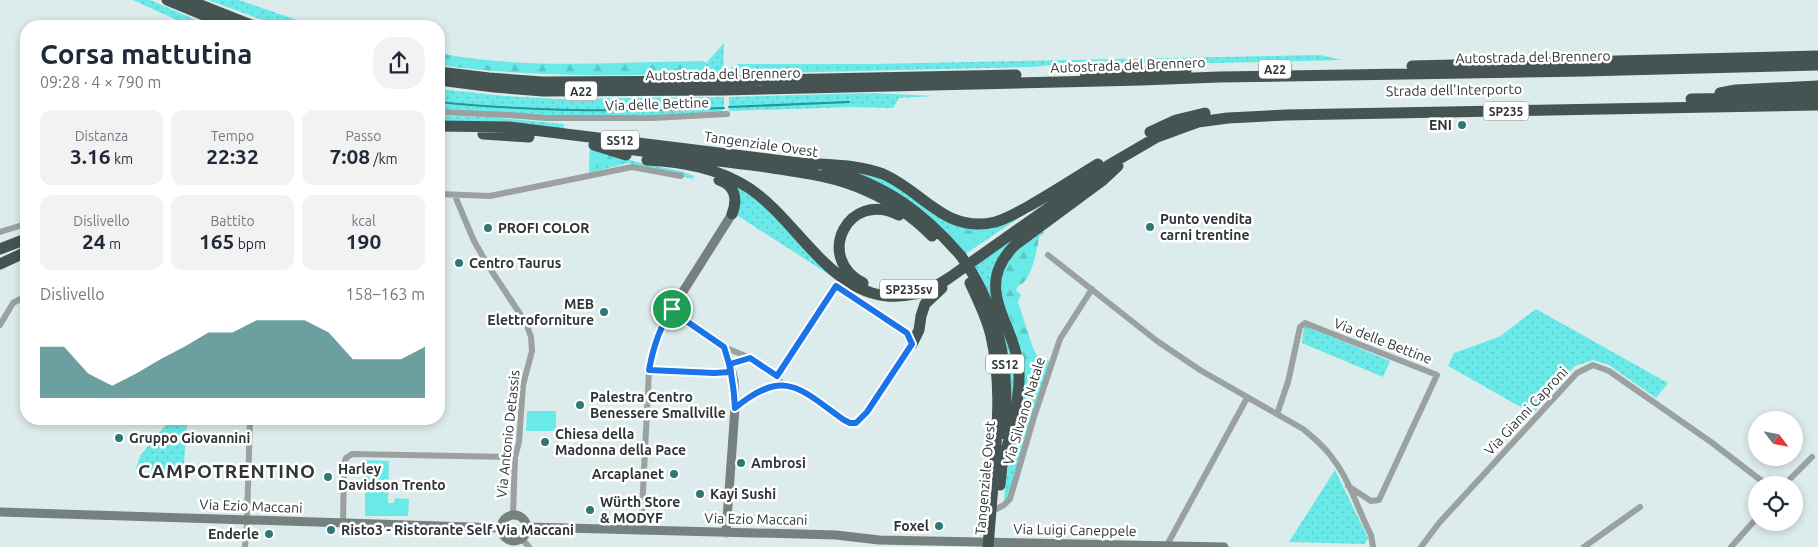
<!DOCTYPE html>
<html lang="it">
<meta charset="utf-8">
<style>
body{margin:0;font-family:Ubuntu,sans-serif;background:#f2f2f3;color:#1f2937;height:100vh;display:flex;flex-direction:column;font-size:19px;white-space:nowrap}
*{box-sizing:border-box;margin:0}
p{font-size:16px;color:#747a83}
.icon{flex:none;width:28px;height:28px;fill:none;stroke:currentColor;stroke-width:2;stroke-linecap:round;stroke-linejoin:round}
.map{position:relative;flex:1;overflow:hidden}
.drawer{position:absolute;left:20px;top:20px;width:425px;height:405px;display:flex;flex-direction:column;background:#fff;border-radius:20px;box-shadow:0 2px 8px #0003}
.drawer>*{flex:none}
.needle{width:32px;rotate:122deg}
.controls{position:absolute;left:1748px;top:411px;display:grid;gap:10px}
.controls a{display:grid;place-items:center;width:55px;height:55px;border-radius:50%;background:#fff;box-shadow:0 2px 8px #0003;font-size:25px}
.pin{position:absolute;display:grid;place-items:center;width:42px;height:42px;color:#fff;margin:-21px;border:2px solid #fff;border-radius:50%;box-shadow:0 1px 5px #0007}
.round{display:grid;place-items:center;flex:none;width:52px;height:52px;border-radius:20px;background:#f2f2f3}
.overview{display:flex;align-items:center;justify-content:space-between;height:85px;padding:0 20px}
h1{font-size:28px;font-weight:700;line-height:38px}
.metrics{display:grid;grid-template-columns:repeat(3,1fr);gap:8px;height:85px;padding:5px 20px}
.metrics div{display:grid;align-content:center;border-radius:12px;background:#f2f2f3;text-align:center}
.metrics b{font-size:21px;font-weight:700}
.metrics small{font-size:14px;font-weight:400}
.metrics p{font-size:14px}
.chart{height:140px;padding:10px 20px}
.chart p{display:flex;justify-content:space-between}
.chart svg{width:100%;height:90px;margin-top:5px;fill:#2f7878;opacity:.7}
.map>svg:first-child{display:block}
</style>
<div class="map">
<svg width="1818" height="547" viewBox="0 0 1818 547">
<defs>
<pattern id="grass-dots" width="8" height="8" patternUnits="userSpaceOnUse" patternTransform="scale(1.25)"><rect width="8" height="8" fill="#69e9e8"/><path d="M2 2h.1M6 6h.1" fill="none" stroke="#5bc8c8" stroke-width="1.8" stroke-linecap="round"/></pattern>
<pattern id="forest-firs" width="22" height="20" patternUnits="userSpaceOnUse" patternTransform="scale(1.25)"><rect width="22" height="20" fill="#69e9e8"/><path d="M5 1l3.5 6h-7zM16 11l3.5 6h-7z" fill="#5bc8c8"/></pattern>
</defs>
<rect width="100%" height="100%" fill="#dcebeb"/>
<path fill="url(#grass-dots)" d="M133 0H150L210 26H190Z
M208 0H239L314 26H279Z
M724 43 723 74H706L710 69 707 62Z
M1320 55 1342 60 1171 64 1083 62 1032 67 729 74V72L732 67 738 64H873Z
M439 89 504 96 557 99 724 97V105L722 112 667 115 546 116 439 110Z
M874 93 934 96 899 98 893 108 850 107 729 111V97Z
M439 116 489 117 564 124V129L439 121Z
M590 149 641 163 680 171 694 176 693 179 628 163 589 173Z
M862 172 887 180 955 224 1023 215 964 255 854 174Z
M713 174 752 194 850 288 735 214 739 207Z
M1073 198 995 266 1016 375 1011 410 973 267Z
M1042 230 1044 233 1015 256 1014 325 1021 343 1025 373 1037 362V356L1050 361 1009 497 1004 501 1005 485 1022 390 998 286 1008 258Z
M1536 309 1668 383 1656 398 1609 365 1593 360 1575 366 1533 414 1448 366 1454 353 1499 337Z
M1304 327H1308L1390 361 1383 377 1302 343Z
M167 423 187 424 183 477 156 475V470L136 469 140 456Z
M1335 470 1368 538 1365 544 1289 542Z"/>
<path fill="url(#forest-firs)" d="M439 53C524 70 614 62 701 61 707 62 709 63 710 69L706 74C616 76 528 77 439 65Z
M590 149 599 155 600 159 608 154 611 155 616 166H600L589 168Z
M949 227 986 233 967 252 948 229Z
M1039 237C1037 250 1033 272 1024 282 1021 285 1018 285 1016 290L1021 295 1018 302 1033 348 1037 356 1035 368 1032 373 1028 374 1025 373C1025 363 1023 352 1020 343 1013 317 990 287 1009 262 1017 252 1029 244 1039 237Z"/>
<path fill="#69e9e8" d="M527 411H556V431H526Z
M365 460 389 461 388 503H394L395 498 409 499 408 516H365Z"/>
<g fill="none" stroke-linecap="round" stroke-linejoin="round">
<path stroke="#229797" stroke-width="2" d="M439 102C534 112 628 112 724 108
M729 107 849 102"/>
<path stroke="#9ba1a1" stroke-width="6" d="M439 112 508 115 546 118H653L727 114
M439 194 490 196 632 167 681 176
M455 196 474 241 489 267 526 323 531 337 532 351 523 385 519 442 515 457 513 515
M0 232 26 224
M1048 255 1157 341 1200 370 1303 429C1314 438 1325 447 1333 459 1350 481 1358 510 1371 535L1373 547
M0 325 13 303 26 296
M724 347C745 356 770 364 782 384
M730 364 751 358
M649 370 731 372
M735 408C785 367 800 388 845 420L850 423H856L867 412 912 344 907 333 836 286 777 376
M1277 414 1288 382 1300 327 1305 323 1437 375 1379 500 1371 501 1348 486
M1784 485 1812 457
M989 513 1004 505 1010 499 1034 417 1060 339 1092 289
M247 519 250 419
M343 522 344 464 346 458 352 454 515 457
M641 531 649 370C653 348 659 328 672 309
M522 539 529 547
M1167 545 1247 398
M245 547 247 525
M1421 547 1439 523 1577 373 1593 365 1609 371 1711 442 1767 485
M1584 547 1640 507
M1731 547 1756 519"/>
<path stroke="#76807f" stroke-width="9" d="M0 512 501 528
M501 528a13 13 0 1 1 26 0a13 13 0 1 1-26 0Z
M528 527 836 535 879 540 1224 547
M726 533 735 408 734 381 730 364 724 347 679 316 672 309 732 214"/>
<path stroke="#465353" stroke-width="11" d="M167 0 230 26
M188 0 254 26
M1412 66 1818 56
M439 72 489 78 542 82 732 81 1016 75
M1085 73 1186 71
M439 80 494 87 543 91 723 90 1142 80 1219 77 1584 71 1818 65
M1720 93 1736 90 1818 86
M1691 99 1818 97
M439 126 509 127 807 164
M1150 132 1176 120 1205 113
M483 134 529 137
M594 145 626 155
M620 148C664 154 708 160 752 165 790 171 831 174 867 191 892 202 913 217 932 236
M647 160C683 162 718 168 749 188 803 224 837 312 915 294 927 292 938 285 949 278L1109 165 1157 137 1198 122 1228 118 1286 115 1818 105
M800 163C828 165 857 164 883 174 923 191 945 234 995 222 1007 219 1018 212 1029 206 1052 193 1075 178 1098 164
M827 169C885 184 923 212 961 256
M719 180C735 185 738 199 732 214
M0 249 26 239
M0 264 26 252
M971 271C1003 325 1009 372 1005 434
M863 283C814 258 848 189 899 215
M970 283C978 300 987 318 991 336 1002 383 997 430 994 477
M912 344 919 330 921 316 925 304 942 288
M1003 463C1010 434 1020 403 1019 373 1017 323 970 290 1015 245L1103 180 1118 166
M1000 485 1003 457"/>
<path stroke="#465353" stroke-width="11" d="M961 256 971 271
M988 547 993 485"/>
</g>
<g fill="none" stroke-linecap="round" stroke-linejoin="round">
<defs>
<path id="route" d="M672 309 679 316 724 347C731 367 734 387 735 408 785 367 800 389 844 420L850 423H856L867 412 912 344 907 333 836 286 777 376 750 358 730 364 731 372 714 373 649 370C653 348 659 328 672 309"/>
</defs>
<use href="#route" stroke="#fff" stroke-width="10"/>
<use href="#route" stroke="#1a73e8" stroke-width="6"/>
</g>
<g fill="#2f7878" stroke="#fff" stroke-width="2">
<circle cx="1462" cy="125" r="5"/>
<circle cx="1150" cy="227" r="5"/>
<circle cx="488" cy="228" r="5"/>
<circle cx="459" cy="263" r="5"/>
<circle cx="604" cy="312" r="5"/>
<circle cx="580" cy="405" r="5"/>
<circle cx="119" cy="438" r="5"/>
<circle cx="545" cy="442" r="5"/>
<circle cx="741" cy="463" r="5"/>
<circle cx="674" cy="474" r="5"/>
<circle cx="328" cy="477" r="5"/>
<circle cx="700" cy="494" r="5"/>
<circle cx="590" cy="510" r="5"/>
<circle cx="939" cy="526" r="5"/>
<circle cx="331" cy="530" r="5"/>
<circle cx="269" cy="534" r="5"/>
</g>
<g text-anchor="middle" dominant-baseline="central" stroke-width="5" stroke-linejoin="round" paint-order="stroke">
<g fill="#fff" stroke="#6e7272" stroke-width="1">
<rect x="1259" y="59.5" width="32" height="19" rx="4"/>
<rect x="565" y="81.5" width="32" height="19" rx="4"/>
<rect x="1483.5" y="101.5" width="45" height="19" rx="4"/>
<rect x="601" y="130.5" width="38" height="19" rx="4"/>
<rect x="880" y="279.5" width="58" height="19" rx="4"/>
<rect x="986" y="354.5" width="38" height="19" rx="4"/>
</g>
<g font-size="12" font-weight="bold" fill="#303635">
<text x="1275" y="69">A22</text>
<text x="581" y="91">A22</text>
<text x="1506" y="111">SP235</text>
<text x="620" y="140">SS12</text>
<text x="909" y="289">SP235sv</text>
<text x="1005" y="364">SS12</text>
</g>
<g font-size="14" fill="#303635" stroke="#fff">
<text transform="translate(1533 57) rotate(-1)">Autostrada del Brennero</text>
<text transform="translate(1128 65) rotate(-2)">Autostrada del Brennero</text>
<text transform="translate(723 74) rotate(-1)">Autostrada del Brennero</text>
<text transform="translate(1454 90) rotate(-1)">Strada dell'Interporto</text>
<text transform="translate(657 104) rotate(-2)">Via delle Bettine</text>
<text transform="translate(761 144) rotate(8)">Tangenziale Ovest</text>
<text transform="translate(1383 341) rotate(21)">Via delle Bettine</text>
<text transform="translate(1024 411) rotate(-73)">Via Silvano Natale</text>
<text transform="translate(1526 411) rotate(-47)">Via Gianni Caproni</text>
<text transform="translate(508 434) rotate(-84)">Via Antonio Detassis</text>
<text transform="translate(985 478) rotate(-85)">Tangenziale Ovest</text>
<text transform="translate(251 506) rotate(2)">Via Ezio Maccani</text>
<text transform="translate(756 519) rotate(1)">Via Ezio Maccani</text>
<text transform="translate(1075 530) rotate(1)">Via Luigi Caneppele</text>
</g>
<g font-size="14" font-weight="bold" fill="#303635" stroke="#fff" text-anchor="start">
<text x="1452" y="125" text-anchor="end">ENI</text>
<text x="1160" y="219">Punto vendita<tspan x="1160" dy="16">carni trentine</tspan></text>
<text x="498" y="228">PROFI COLOR</text>
<text x="469" y="263">Centro Taurus</text>
<text x="594" y="304" text-anchor="end">MEB<tspan x="594" dy="16">Elettroforniture</tspan></text>
<text x="590" y="397">Palestra Centro<tspan x="590" dy="16">Benessere Smallville</tspan></text>
<text x="555" y="434">Chiesa della<tspan x="555" dy="16">Madonna della Pace</tspan></text>
<text x="129" y="438">Gruppo Giovannini</text>
<text x="751" y="463">Ambrosi</text>
<text x="338" y="469">Harley<tspan x="338" dy="16">Davidson Trento</tspan></text>
<text x="664" y="474" text-anchor="end">Arcaplanet</text>
<text x="710" y="494">Kayi Sushi</text>
<text x="600" y="502">Würth Store<tspan x="600" dy="16">&amp; MODYF</tspan></text>
<text x="929" y="526" text-anchor="end">Foxel</text>
<text x="341" y="530">Risto3 - Ristorante Self Via Maccani</text>
<text x="259" y="534" text-anchor="end">Enderle</text>
</g>
<g font-size="19" font-weight="bold" letter-spacing="1" fill="#303635" stroke="#fff">
<text x="227" y="471">CAMPOTRENTINO</text>
</g>
</g>
</svg>
<div class="controls">
<a><svg class="needle" viewBox="-14 -14 28 28"><path d="M0-13l5 13h-10z" fill="#e53935"/><path d="M0 13l5-13h-10z" fill="#747a83"/></svg></a>
<a><svg class="icon" aria-label="locate" viewBox="0 0 24 24"><circle cx="12" cy="12" r="6"/><path d="M12 2v4M12 18v4M2 12h4M18 12h4"/></svg></a>
</div>
<div class="pin" style="left:672px;top:309px;background:#1e9e55"><svg class="icon" aria-label="arrive" viewBox="0 0 24 24"><path d="M6 21V4h12l-3 4 3 4H6"/></svg></div>
<section class="drawer">
<div class="overview"><div><h1>Corsa mattutina</h1><p>09:28 · 4 × 790 m</p></div><a class="round"><svg class="icon" aria-label="share" viewBox="0 0 24 24"><path d="M12 15V3M7 8l5-5 5 5M5 13v7h14v-7"/></svg></a></div>
<div class="metrics">
<div><p>Distanza</p><b>3.16<small> km</small></b></div>
<div><p>Tempo</p><b>22:32</b></div>
<div><p>Passo</p><b>7:08<small> /km</small></b></div>
</div>
<div class="metrics">
<div><p>Dislivello</p><b>24<small> m</small></b></div>
<div><p>Battito</p><b>165<small> bpm</small></b></div>
<div><p>kcal</p><b>190</b></div>
</div>
<div class="chart"><p><span>Dislivello</span>158–163 m</p>
<svg viewBox="0 0 160 44" preserveAspectRatio="none"><path d="M0 44V19L10 19L20 32L30 38L40 32L50 25L60 19L70 12L80 12L90 6L100 6L110 6L120 12L130 25L140 25L150 25L160 19V44z"/></svg>
</div>
</section>
</div>
